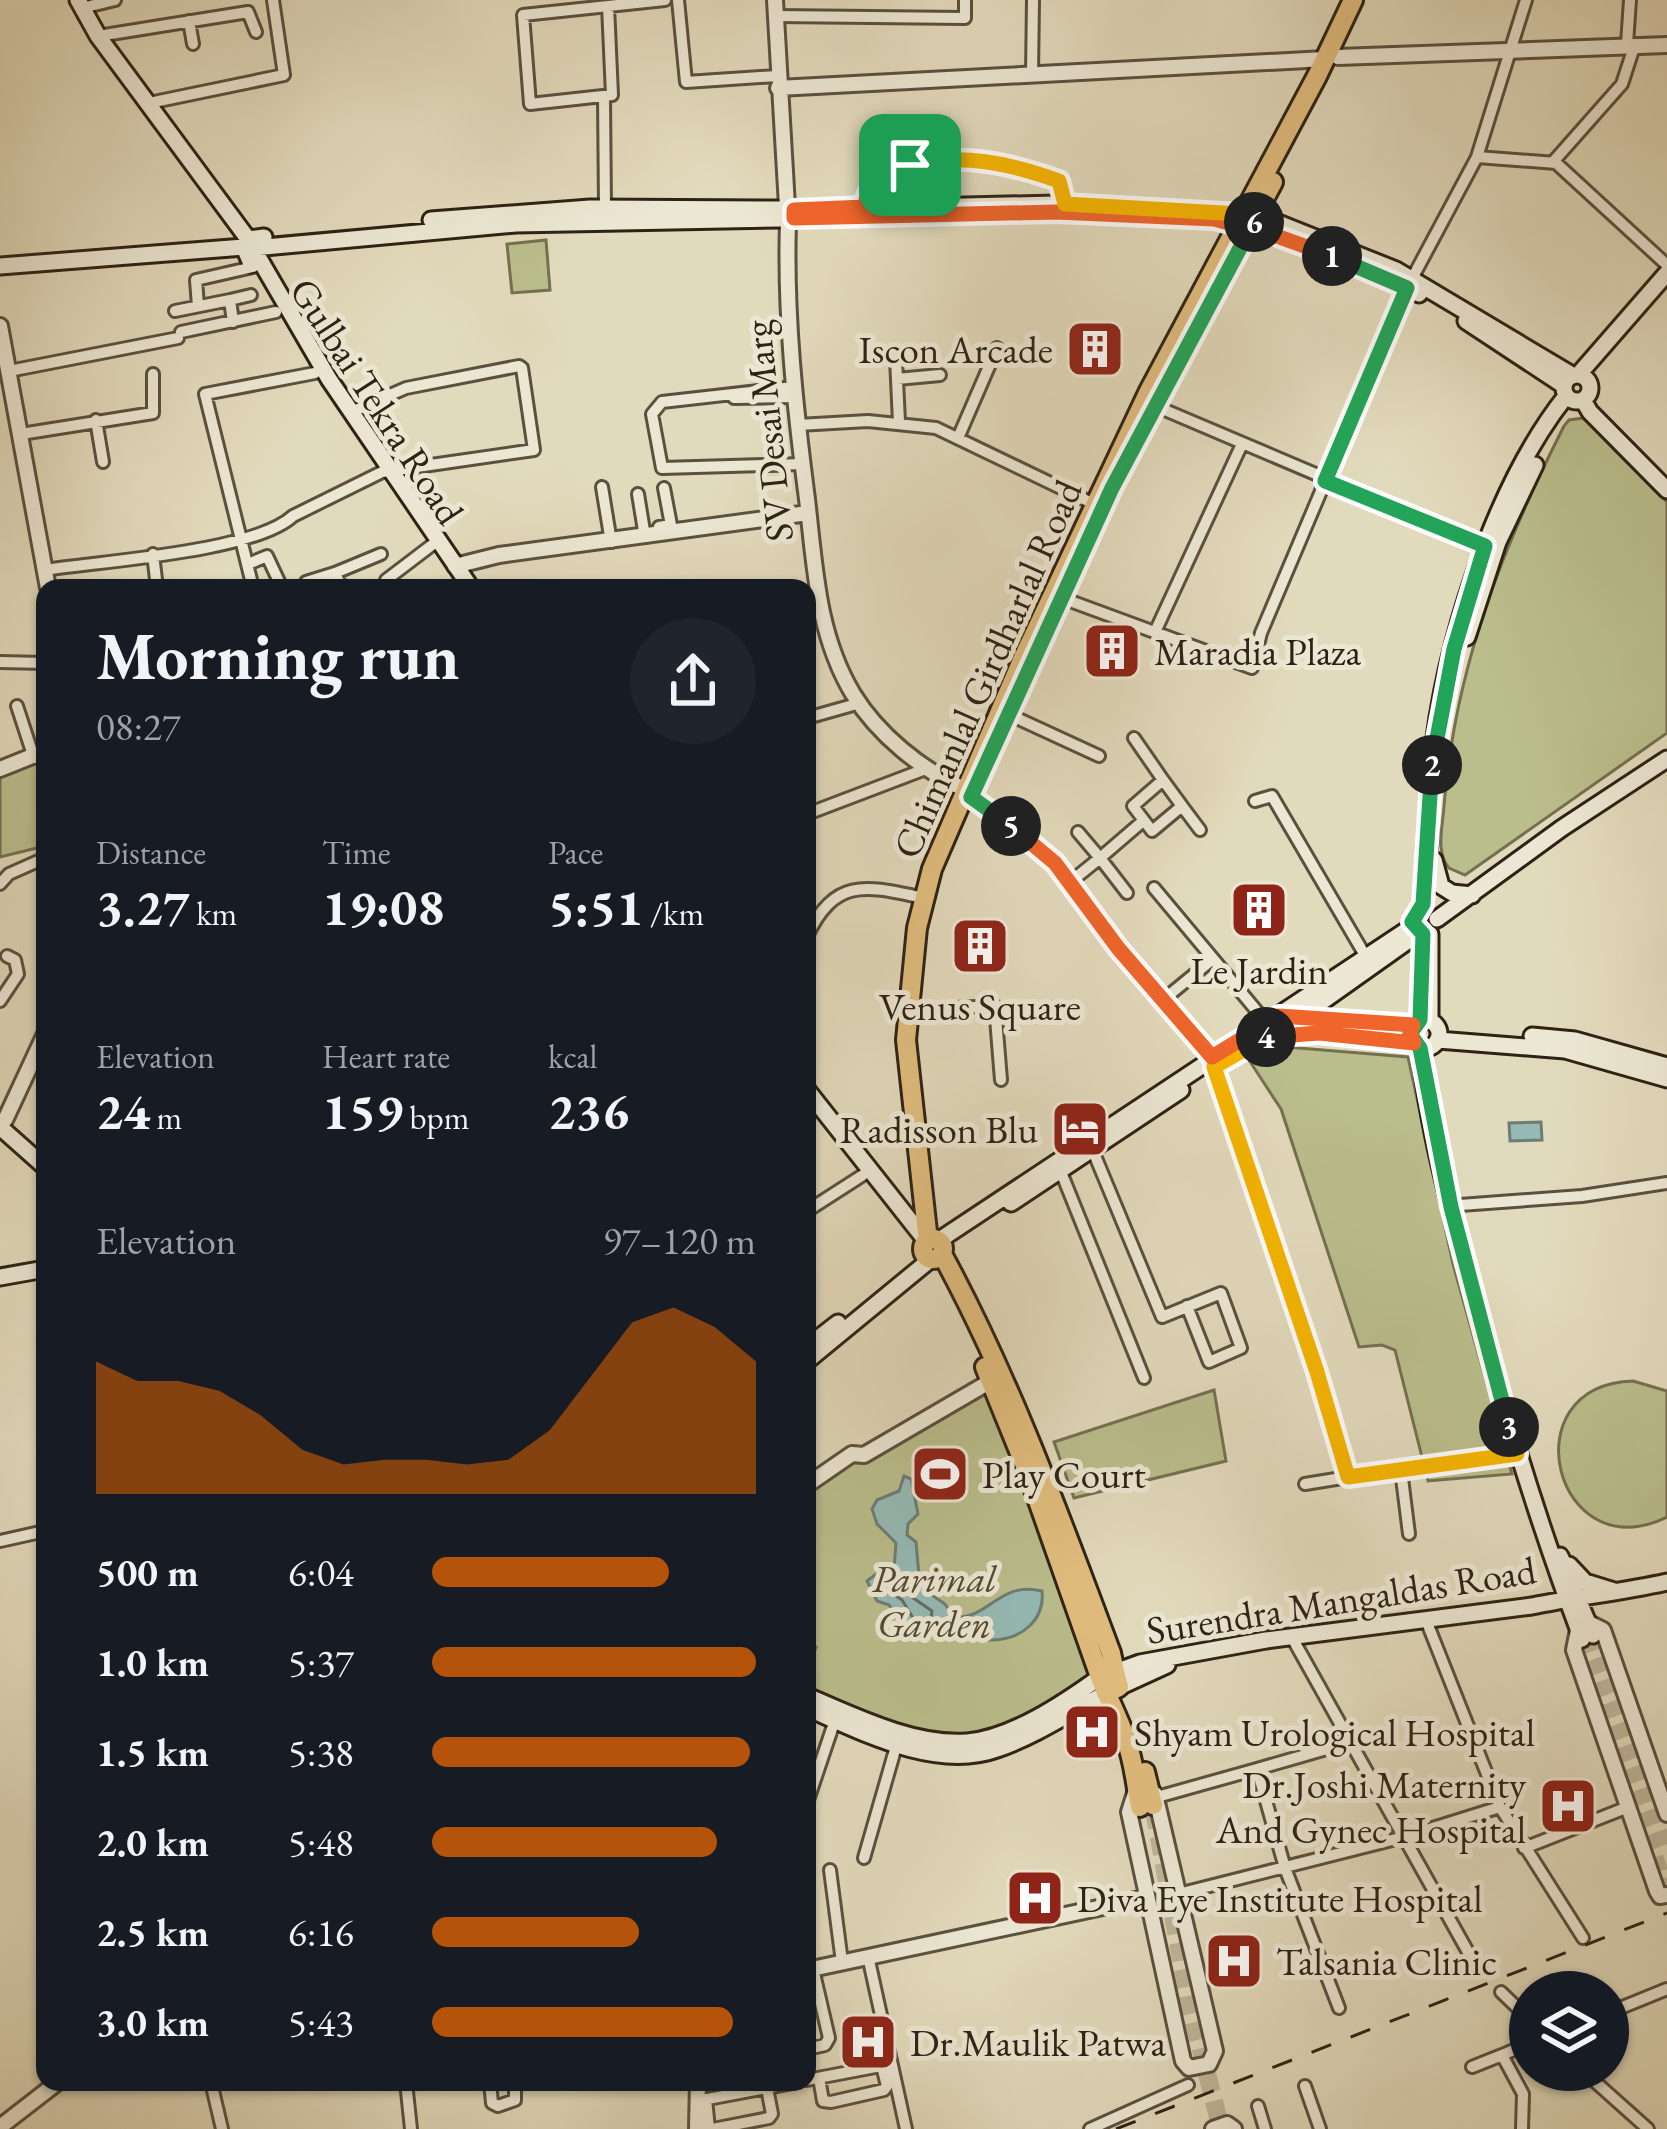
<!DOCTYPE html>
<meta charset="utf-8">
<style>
body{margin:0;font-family:"EB Garamond",serif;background:#20242c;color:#f1f3f6;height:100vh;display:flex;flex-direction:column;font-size:45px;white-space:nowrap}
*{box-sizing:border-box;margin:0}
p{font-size:39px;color:#9ea1a6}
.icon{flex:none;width:66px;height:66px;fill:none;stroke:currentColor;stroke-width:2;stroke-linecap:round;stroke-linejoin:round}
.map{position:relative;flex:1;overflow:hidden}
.sheet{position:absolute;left:36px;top:579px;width:780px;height:1512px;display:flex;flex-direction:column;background:#171b24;border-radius:24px;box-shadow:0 3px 9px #0004}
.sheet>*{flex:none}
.buttons{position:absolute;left:1509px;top:1971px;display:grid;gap:24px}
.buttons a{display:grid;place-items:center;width:120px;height:120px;border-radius:50%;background:#171b24;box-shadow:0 3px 9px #0004;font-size:60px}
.pin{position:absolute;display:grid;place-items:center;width:102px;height:102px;color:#fff;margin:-51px;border-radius:24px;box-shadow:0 6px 18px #0006}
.km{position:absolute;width:60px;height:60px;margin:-30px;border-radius:50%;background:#222;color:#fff;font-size:33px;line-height:60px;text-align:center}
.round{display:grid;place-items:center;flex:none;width:126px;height:126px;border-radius:63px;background:#20242c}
.overview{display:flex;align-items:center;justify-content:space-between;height:204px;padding:0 60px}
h1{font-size:66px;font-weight:700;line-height:90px}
.figures{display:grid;grid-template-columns:repeat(3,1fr);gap:18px;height:204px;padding:12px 60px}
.figures div{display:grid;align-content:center}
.figures b{font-size:51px;font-weight:700}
.figures small{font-size:33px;font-weight:400}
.figures p{font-size:33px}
.chart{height:336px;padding:24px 60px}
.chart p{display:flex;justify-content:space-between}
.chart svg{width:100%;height:216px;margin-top:12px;fill:#b45309;opacity:.7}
ul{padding:0 60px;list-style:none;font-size:39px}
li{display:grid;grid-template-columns:192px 144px 1fr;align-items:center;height:90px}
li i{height:30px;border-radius:15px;background:#b45309}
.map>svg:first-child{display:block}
</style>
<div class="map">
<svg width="1667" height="2129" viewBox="0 0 1667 2129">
<rect width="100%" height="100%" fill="#e2dabc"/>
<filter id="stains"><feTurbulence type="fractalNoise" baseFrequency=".00167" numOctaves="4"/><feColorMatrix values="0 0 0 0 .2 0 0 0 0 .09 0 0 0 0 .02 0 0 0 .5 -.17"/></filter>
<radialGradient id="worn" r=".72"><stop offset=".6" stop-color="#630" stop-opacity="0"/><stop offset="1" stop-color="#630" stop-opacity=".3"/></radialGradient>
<path fill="#babd8c" stroke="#747050" stroke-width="3" d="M546 240 550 290 512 293 507 244Z
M1583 418 1620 447 1667 502V733L1465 875 1449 868C1435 852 1443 826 1444 806 1455 668 1502 548 1564 426L1569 420Z
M45 758V846L0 857V773Z
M1286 1047 1408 1057 1453 1264 1512 1474 1428 1481 1395 1350 1382 1345 1359 1347 1281 1109 1249 1060 1264 1051Z
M1633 1381 1667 1391V1517C1555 1572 1508 1385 1633 1381Z
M1214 1390 1226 1461 1074 1498 1054 1442Z
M990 1392 1091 1669 1089 1677 1002 1732 945 1740 839 1702 807 1685V1670L816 1647 807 1643V1492L852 1460 858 1463 977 1394Z"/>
<path fill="#95bab5" stroke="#6c7d75" stroke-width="3" d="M1541 1122 1542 1140 1510 1141 1509 1123Z
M904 1476 911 1479 918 1514 908 1524 907 1535 916 1542 920 1587 945 1604 954 1617C990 1619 998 1581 1042 1591 1045 1620 1022 1639 993 1640 980 1641 967 1635 954 1635 934 1634 914 1634 895 1626L900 1618 889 1605 877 1601 867 1581 884 1568 894 1569 896 1543 877 1524 872 1509 877 1500 899 1491Z"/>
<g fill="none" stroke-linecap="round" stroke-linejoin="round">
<path stroke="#626e65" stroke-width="3" d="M901 1579 906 1582 909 1595 932 1611 931 1619 913 1618 902 1600 889 1591V1583Z"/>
<path stroke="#beb59b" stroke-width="15" stroke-dasharray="15 8" stroke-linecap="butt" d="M1593 1635 1667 1849
M1582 1639 1667 1890"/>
<path stroke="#beb59b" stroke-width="18" stroke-dasharray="18 9" stroke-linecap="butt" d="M1154 1810 1188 1999 1221 2129"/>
<defs>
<path id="minor" d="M678 0 686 82 777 76
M608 6 612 95 530 104 523 15 665 0
M82 8 115 0
M775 16 965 18V0
M189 21 193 44
M98 36 248 12 256 32
M1627 44 1630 0
M1032 75 1033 0
M604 96 605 208
M149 103 284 75 273 0
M1477 157 1556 163 1667 265
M1553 162 1622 84 1635 44
M865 207 866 192C913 137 1002 161 1059 181L1065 204
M198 306 196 280 253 267
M175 311 230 300
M233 322 230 300 251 295
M181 332 276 312
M896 359 899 422
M9 371 178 338
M897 379 940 375
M794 387 662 402 652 414 662 468 802 464
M734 398 795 397
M1153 405 1485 546
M96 420 103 462
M798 425 868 421 936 428 1094 504
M21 434 153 413V374
M958 438 997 348
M602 487 611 542
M638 494 645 537
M659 527 671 525 664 488
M153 554 157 588
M248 564 267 556 282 588
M45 570C102 561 254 552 293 516L382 472 534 450 522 368 519 366 406 388 351 412
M306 582 335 573
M253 588 205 394 315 373
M342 588 335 573 381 554
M392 588 386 580 432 545
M1062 598 1252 668 1261 633 1407 288 1477 157 1526 0
M1155 632 1242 444
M0 662 45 663
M17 706 34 758
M1010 715 1099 756
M807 718 860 703
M1134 738 1163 780
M1163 780 1182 806 1152 831 1133 806Z
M1255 801 1272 796 1366 957
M1182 806 1200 830
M807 814 928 768
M1078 832 1100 858 1143 821
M1069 883 1100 858 1127 893
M0 884 9 874 45 858
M1154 888 1266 1022
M807 936C836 876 867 886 924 898
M1163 1000 1213 959
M0 1001 18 974 15 960 7 956
M916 1010 995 1006 1001 1080
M1214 1067 1317 1372 1348 1477 1517 1454
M1093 1151 1162 1317 1221 1293 1241 1348 1209 1362 1187 1306
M1061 1172 1144 1378
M1460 1205 1582 1196 1667 1183
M807 1211 863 1175
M1401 1470 1409 1534
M1305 1484 1348 1477
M0 1541 45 1531
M1426 1620 1500 1807 1583 1938
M1295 1643 1477 1968
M1257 1769 1351 1742
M1157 1797 1257 1769 1285 1868 1339 2008
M807 1803 835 1720
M1524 1848 1628 1807
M864 1858 897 1743
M830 1870 842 1962
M1178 1894 1404 1837 1500 1807
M868 1956 906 2129
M1501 1992 1530 2020
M1608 2013 1667 1989
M807 2049 825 2045 829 2038 813 1969
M1472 2067 1502 2055
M1582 2070 1648 2129
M819 2078 823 2101 831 2102 884 2090 887 2086 882 2066
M807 2080 886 2065
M211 2082 222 2129
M406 2082 411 2129
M490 2082 492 2103 498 2106 515 2100V2082
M1305 2086 1320 2129
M706 2099 709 2129
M697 2101 798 2082
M1258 2106 1265 2129
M713 2129 769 2118 772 2114 767 2088
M1090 2129 1188 2085
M1522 2129 1523 2094 1502 2055 1530 2043"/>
<path id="tertiary" d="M775 0 787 206
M1338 57 1667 45
M778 88 1325 59
M788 222C785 315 795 407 807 499 815 567 817 634 853 694 878 735 922 770 964 789
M0 326 48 588
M455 566 499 555 808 513
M0 769 45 751
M971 797 1026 836 1055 863 1118 948 1212 1057
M5 1120 45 1034
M807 1485 852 1454 864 1455 991 1381
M1589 1623 1603 1630 1667 1814
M1578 1630 1574 1650 1657 1891 1660 1896 1667 1895
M1135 1793 1129 1812 1183 2061 1189 2068 1209 2064 1215 2051 1155 1794
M807 1970 1145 1898
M0 2127 58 2082
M697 2129 698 2082
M1213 2129 1227 2124 1234 2129"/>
<path id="secondary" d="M78 0 98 36 248 239 264 237
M794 210 1056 204 1258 215 1396 270 1572 375
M431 220 590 208 780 209
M1240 226 1325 253 1419 294
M0 266 244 247 251 264
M1466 321 1563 385
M1579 374 1667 273
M1564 388a13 13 0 1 1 26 0a13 13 0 1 1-26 0Z
M1583 400 1590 412 1667 490
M471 588 329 379 253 248 516 224 781 219
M1467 637 1498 542 1535 465
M1434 860 1441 886 1452 893 1472 895
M1420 911C1432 873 1428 806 1432 764 1443 648 1493 488 1566 396
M1437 919 1562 828 1667 759
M1430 934V1021
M1297 1018 1413 1025
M1299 1018 1419 933
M1411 1034a14 14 0 1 1 28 0a14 14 0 1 1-28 0Z
M1532 1036 1575 1040 1667 1066
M1438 1040 1565 1050 1667 1079
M1421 1048C1426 1120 1447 1194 1465 1263 1498 1391 1535 1515 1582 1639
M1241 1050C1289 1021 1361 1031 1414 1043
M807 1090 927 1242
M0 1127 45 1167
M1011 1203 1181 1090
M938 1241 1413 926
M0 1277 45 1269
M807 1347 838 1323
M807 1361 931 1259
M1560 1556 1593 1635
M1569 1565 1585 1582 1614 1591
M1115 1672 1140 1663 1266 1640 1532 1606C1577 1597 1621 1592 1667 1582
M1119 1687 1167 1665
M807 1696C854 1716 914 1746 967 1742 1012 1738 1064 1703 1100 1677
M807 1708C862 1732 936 1771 997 1749 1035 1736 1071 1712 1106 1693"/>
<path id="primary" d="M1221 279 1273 182
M923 1249a10 10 0 1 1 20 0a10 10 0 1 1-20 0Z
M928 1241 906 1040 917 928 932 869 1023 658 1148 393 1317 76 1353 0
M942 1254C1011 1381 1060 1517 1111 1653L1115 1672
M985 1367 1030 1478 1100 1677
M1106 1693 1119 1687 1115 1672 1100 1677C1108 1699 1119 1718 1126 1740 1134 1761 1136 1785 1140 1807
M1145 1772 1153 1805"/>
</defs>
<use href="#minor" stroke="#5b503f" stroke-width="16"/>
<use href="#tertiary" stroke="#5b503f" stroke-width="20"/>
<use href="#secondary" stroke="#2e2215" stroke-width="21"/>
<use href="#primary" stroke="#2e2215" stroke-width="24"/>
<use href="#minor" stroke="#ece7d3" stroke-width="10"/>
<use href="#tertiary" stroke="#ece7d3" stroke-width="14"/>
<use href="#secondary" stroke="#ece7d3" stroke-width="15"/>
<use href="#primary" stroke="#e1bd7e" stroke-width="18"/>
<path stroke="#2e2215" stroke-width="3" stroke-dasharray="21 21" stroke-linecap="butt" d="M1116 2129 1667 1913"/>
</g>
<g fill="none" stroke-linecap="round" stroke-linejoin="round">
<defs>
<path id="split-1" d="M910 165C886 171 867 181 865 207L794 210V218L1056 212 1214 219 1271 234 1332 256"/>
<path id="split-2" d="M1332 256 1407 288 1325 481 1485 546 1454 649 1432 765"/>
<path id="split-3" d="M1432 765 1423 904 1412 922 1423 934 1420 1020 1410 1034 1420 1048 1451 1207 1509 1427"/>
<path id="split-4" d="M1266 1037 1214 1067 1317 1372 1348 1477 1517 1454 1509 1427"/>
<path id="split-5" d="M1011 826 1055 863 1118 948 1212 1057 1279 1016 1413 1025 1410 1034 1414 1043 1319 1033 1266 1037"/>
<path id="split-6" d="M1011 826 971 797 1112 488 1254 222"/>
<path id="split-7" d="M910 165C962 153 1009 163 1059 181L1065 204 1258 215 1254 222"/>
</defs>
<use href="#split-1" stroke="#fff" stroke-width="24"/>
<use href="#split-2" stroke="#fff" stroke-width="24"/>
<use href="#split-3" stroke="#fff" stroke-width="24"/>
<use href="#split-4" stroke="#fff" stroke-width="24"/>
<use href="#split-5" stroke="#fff" stroke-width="24"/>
<use href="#split-6" stroke="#fff" stroke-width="24"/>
<use href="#split-7" stroke="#fff" stroke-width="24"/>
<use href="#split-1" stroke="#f0652b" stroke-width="15"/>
<use href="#split-2" stroke="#22a559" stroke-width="15"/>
<use href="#split-3" stroke="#22a559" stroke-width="15"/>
<use href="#split-4" stroke="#f5b400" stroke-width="15"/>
<use href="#split-5" stroke="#f0652b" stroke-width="15"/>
<use href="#split-6" stroke="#22a559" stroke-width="15"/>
<use href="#split-7" stroke="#f5b400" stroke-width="15"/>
</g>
<defs>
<symbol id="building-square" viewBox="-11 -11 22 22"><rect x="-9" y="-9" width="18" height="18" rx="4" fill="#8f2418" stroke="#ece7d3"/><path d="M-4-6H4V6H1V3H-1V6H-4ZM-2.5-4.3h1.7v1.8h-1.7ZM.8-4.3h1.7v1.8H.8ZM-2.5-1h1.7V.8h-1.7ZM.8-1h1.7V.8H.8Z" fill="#fff"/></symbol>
<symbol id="hotel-square" viewBox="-11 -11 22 22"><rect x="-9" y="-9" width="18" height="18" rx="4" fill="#8f2418" stroke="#ece7d3"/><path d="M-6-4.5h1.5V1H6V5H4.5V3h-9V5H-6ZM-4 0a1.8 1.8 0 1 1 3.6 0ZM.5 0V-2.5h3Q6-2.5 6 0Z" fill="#fff"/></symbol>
<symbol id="stadium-square" viewBox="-11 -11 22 22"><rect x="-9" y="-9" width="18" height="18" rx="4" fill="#8f2418" stroke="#ece7d3"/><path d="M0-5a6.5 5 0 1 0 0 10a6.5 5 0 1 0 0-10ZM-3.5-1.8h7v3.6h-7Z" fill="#fff"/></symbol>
<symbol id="hospital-square" viewBox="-11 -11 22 22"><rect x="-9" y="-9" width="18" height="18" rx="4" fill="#8f2418" stroke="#ece7d3"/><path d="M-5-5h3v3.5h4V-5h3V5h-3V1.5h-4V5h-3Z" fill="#fff"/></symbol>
</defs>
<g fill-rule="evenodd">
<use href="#building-square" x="1062" y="316" width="66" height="66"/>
<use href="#building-square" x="1079" y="618" width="66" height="66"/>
<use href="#building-square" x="1226" y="877" width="66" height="66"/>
<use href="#building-square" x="947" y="913" width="66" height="66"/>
<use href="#hotel-square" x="1047" y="1096" width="66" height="66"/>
<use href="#stadium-square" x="907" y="1441" width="66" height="66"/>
<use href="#hospital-square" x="1059" y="1699" width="66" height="66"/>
<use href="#hospital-square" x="1535" y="1773" width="66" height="66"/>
<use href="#hospital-square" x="1002" y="1865" width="66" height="66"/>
<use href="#hospital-square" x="1201" y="1928" width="66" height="66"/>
<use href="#hospital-square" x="835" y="2009" width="66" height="66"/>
</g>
<g text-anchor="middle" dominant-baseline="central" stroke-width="10" stroke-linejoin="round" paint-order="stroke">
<g font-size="39" fill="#2e2215" stroke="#ece7d3" text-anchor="start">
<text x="1053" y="349" text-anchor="end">Iscon Arcade</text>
<text x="1154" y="651">Maradia Plaza</text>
<text x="1259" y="970" text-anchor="middle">Le Jardin</text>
<text x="980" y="1006" text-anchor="middle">Venus Square</text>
<text x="1038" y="1129" text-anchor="end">Radisson Blu</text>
<text x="982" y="1474">Play Court</text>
<text x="1134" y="1732">Shyam Urological Hospital</text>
<text x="1526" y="1784" text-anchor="end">Dr.Joshi Maternity<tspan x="1526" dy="45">And Gynec Hospital</tspan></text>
<text x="1077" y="1898">Diva Eye Institute Hospital</text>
<text x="1276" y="1961">Talsania Clinic</text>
<text x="910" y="2042">Dr.Maulik Patwa</text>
</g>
<g font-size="39" fill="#2e2215" stroke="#ece7d3">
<text transform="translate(377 401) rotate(57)">Gulbai Tekra Road</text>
<text transform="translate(768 431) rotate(-96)">SV Desai Marg</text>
<text transform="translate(987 669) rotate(-66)">Chimanlal Girdharlal Road</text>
<text transform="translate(1341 1600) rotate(-9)">Surendra Mangaldas Road</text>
</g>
<g font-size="39" font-style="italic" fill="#514933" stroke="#ece7d3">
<text x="934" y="1578">Parimal<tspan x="934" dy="45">Garden</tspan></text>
</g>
</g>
<rect width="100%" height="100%" filter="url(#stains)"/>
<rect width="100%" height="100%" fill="url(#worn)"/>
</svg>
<div class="buttons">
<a><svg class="icon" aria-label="layers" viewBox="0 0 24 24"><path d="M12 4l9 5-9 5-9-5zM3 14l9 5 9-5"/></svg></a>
</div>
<div class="pin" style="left:910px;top:165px;background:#1e9e55"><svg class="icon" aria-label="arrive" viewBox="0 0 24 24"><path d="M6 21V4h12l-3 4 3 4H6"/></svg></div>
<b class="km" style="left:1332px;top:256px">1</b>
<b class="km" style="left:1432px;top:765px">2</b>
<b class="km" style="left:1509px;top:1427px">3</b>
<b class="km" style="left:1266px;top:1037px">4</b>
<b class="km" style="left:1011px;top:826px">5</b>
<b class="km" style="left:1254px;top:222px">6</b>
<section class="sheet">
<div class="overview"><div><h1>Morning run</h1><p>08:27</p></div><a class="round"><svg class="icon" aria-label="share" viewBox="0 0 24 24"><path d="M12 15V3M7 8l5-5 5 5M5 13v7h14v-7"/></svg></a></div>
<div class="figures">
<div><p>Distance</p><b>3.27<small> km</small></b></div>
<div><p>Time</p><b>19:08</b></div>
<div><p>Pace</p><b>5:51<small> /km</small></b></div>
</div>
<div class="figures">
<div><p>Elevation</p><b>24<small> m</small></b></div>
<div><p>Heart rate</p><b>159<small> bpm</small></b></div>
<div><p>kcal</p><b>236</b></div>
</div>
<div class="chart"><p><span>Elevation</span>97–120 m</p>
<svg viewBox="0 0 160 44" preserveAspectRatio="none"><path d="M0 44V17L10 21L20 21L30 23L40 28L50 35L60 38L70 37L80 37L90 38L100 37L110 31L120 20L130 9L140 6L150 10L160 17V44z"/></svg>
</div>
<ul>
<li><b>500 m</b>6:04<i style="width:73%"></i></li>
<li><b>1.0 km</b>5:37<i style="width:100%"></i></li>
<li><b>1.5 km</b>5:38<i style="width:98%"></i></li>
<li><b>2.0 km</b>5:48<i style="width:88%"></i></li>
<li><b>2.5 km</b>6:16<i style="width:64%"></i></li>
<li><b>3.0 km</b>5:43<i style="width:93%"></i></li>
</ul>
</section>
</div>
